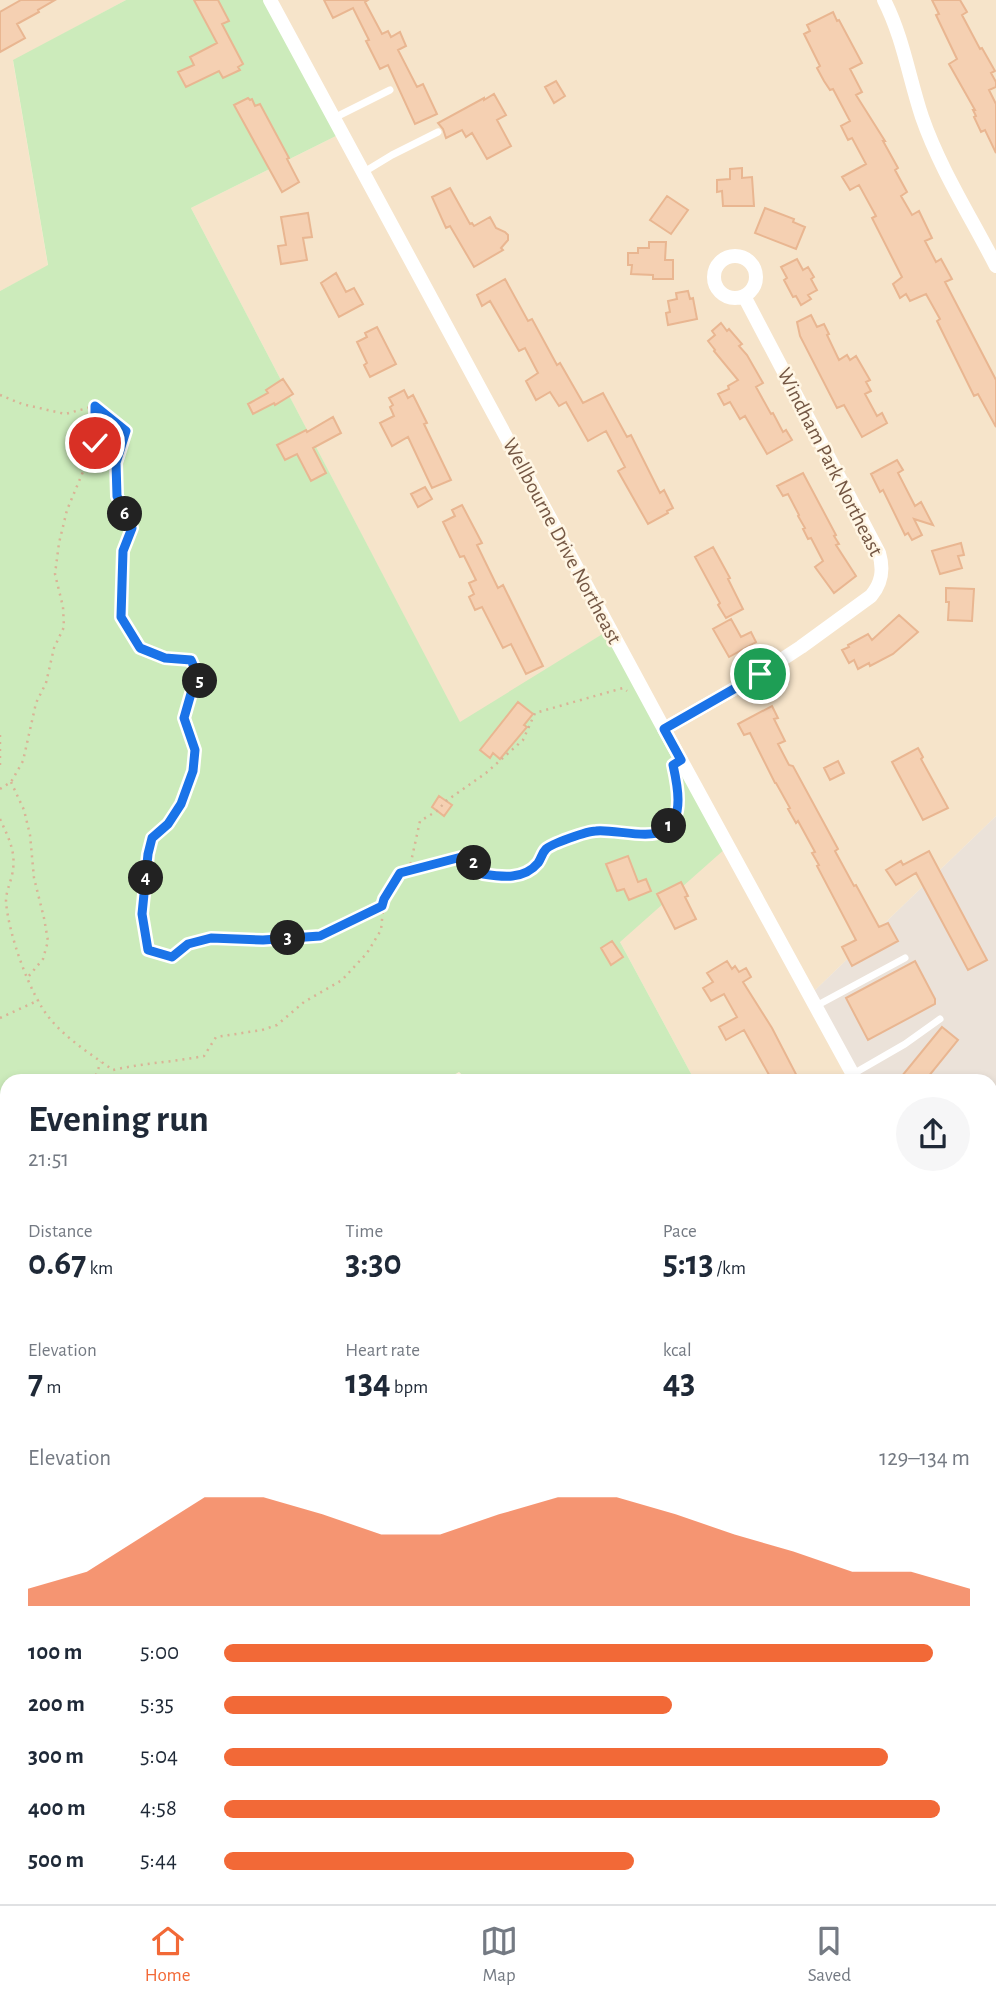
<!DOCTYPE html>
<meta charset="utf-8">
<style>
body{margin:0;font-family:"Alegreya Sans",sans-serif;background:#f6f6f7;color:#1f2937;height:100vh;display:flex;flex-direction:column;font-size:26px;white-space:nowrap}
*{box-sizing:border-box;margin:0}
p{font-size:23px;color:#747a83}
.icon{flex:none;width:38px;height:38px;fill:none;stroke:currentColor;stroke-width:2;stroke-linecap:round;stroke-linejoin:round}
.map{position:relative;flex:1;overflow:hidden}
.drawer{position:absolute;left:0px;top:1074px;width:998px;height:830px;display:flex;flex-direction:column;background:#fff;border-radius:21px 21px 0 0;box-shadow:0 4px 10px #0003}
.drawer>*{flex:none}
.pin{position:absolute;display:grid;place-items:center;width:60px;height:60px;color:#fff;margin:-30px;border:4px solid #fff;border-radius:50%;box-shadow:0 2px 7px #0007}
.km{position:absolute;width:35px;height:35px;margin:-18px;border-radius:50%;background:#222;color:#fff;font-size:19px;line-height:35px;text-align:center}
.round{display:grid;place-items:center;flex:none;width:74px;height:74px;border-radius:37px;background:#f6f6f7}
.summary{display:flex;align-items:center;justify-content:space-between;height:119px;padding:0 28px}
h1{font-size:38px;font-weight:700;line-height:52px}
.stats{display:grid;grid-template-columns:repeat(3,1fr);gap:10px;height:119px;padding:7px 28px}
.stats div{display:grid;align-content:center}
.stats b{font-size:35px;font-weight:700}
.stats small{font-size:19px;font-weight:400}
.stats p{font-size:19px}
.chart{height:196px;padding:14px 28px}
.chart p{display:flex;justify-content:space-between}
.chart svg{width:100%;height:126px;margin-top:7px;fill:#f26937;opacity:.7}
ul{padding:0 28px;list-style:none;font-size:23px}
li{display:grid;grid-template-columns:112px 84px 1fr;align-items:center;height:52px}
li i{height:18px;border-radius:9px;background:#f26937}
.dock{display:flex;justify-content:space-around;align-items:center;height:98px;border-top:2px solid #e0e1e3;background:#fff;font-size:19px;color:#747a83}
.dock a{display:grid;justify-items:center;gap:4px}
.dock .active{color:#f26937}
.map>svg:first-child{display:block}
</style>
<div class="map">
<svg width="996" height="1904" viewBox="0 0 996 1904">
<rect width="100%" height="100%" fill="#fef2dc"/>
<path fill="#f6e4ca" d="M0 0H126L13 61 48 266 0 291Z
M272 0H996V816L810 995 860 1081H695L620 942 608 631 460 723 191 208 344 132Z"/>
<path fill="#ebe2d9" d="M996 816V1904H267L287 1897H990V1082L860 1081 810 995Z"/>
<path fill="#ccebbb" d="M126 0H272L344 132 191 208 460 722 609 630 726 848 620 942 695 1081 470 1082 459 1072 441 1082H7V1897H210L217 1904H0V291L48 265 13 60Z"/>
<path fill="#b0dde8" stroke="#96cdda" stroke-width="2" d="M0 1451 7 1490V1580L0 1547Z
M7 1667V1726L0 1737V1690Z"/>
<path fill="#f5d0b2" stroke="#e9b691" stroke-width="2" d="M21 0H55L38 10 39 12 17 24 25 38 0 52V12Z
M194 0H218L229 21 222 24 243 64 238 67 240 70 223 78 219 71 186 87 178 72 194 65 190 57 217 43Z
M324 0H368L365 2 382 34 388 31 391 37 400 32 406 46 398 50 417 87 423 84 437 114 415 124 388 65 380 69 366 41 369 40 353 8 333 18Z
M932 0H960L967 12 962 15 980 49 982 48 995 71 991 73 996 82V87L989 90 996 104V153L985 130 981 132 974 117 976 116 973 110H975L949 64 957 59 936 15 939 14Z
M833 12 837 21 839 20 862 63 850 69 862 92 856 95 885 141H883L898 168 895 170 907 192 901 196 912 215 919 211 932 238 925 241 936 262 941 259 952 279 945 282 996 380V427L978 394 974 396 937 321 940 319 926 294 910 301 906 294 900 298 893 284 902 277 872 218 876 216 859 185 850 190 842 177 866 164 852 138 848 140 841 126 850 121 833 89 830 90 824 81 817 68 820 66 804 34 810 31 807 25Z
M556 81 565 96 554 103 545 87Z
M494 94 506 115 497 120 511 146 487 159 472 133 466 137 462 130 446 138 443 129 438 123 484 98V100Z
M248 98 250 100 252 99 255 106 260 104 289 158 287 159 299 182 282 192 234 105Z
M742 168V178L752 177 754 206H723L722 191 717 192V180L730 179V169Z
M450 188 470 224 472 223 474 226 490 217 496 228 505 232 508 235V240L501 248 503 250 474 267 450 226 446 228 432 197Z
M667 196 688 210 671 234 650 220Z
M765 208 794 219 793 222 805 227 796 249 755 233Z
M308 213 312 237 303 238 307 260 281 264 278 246 286 245 281 217Z
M649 242H666L665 260H673V279H653V275L631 274 632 265H628V253H638V248H649Z
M797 259 803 270 808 267 814 277 811 279 817 290 808 295 811 299 801 305 796 296 793 297 784 280 787 278 781 267Z
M336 273 346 292 354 288 363 304 339 317 321 283Z
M505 279 528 321 532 319 557 365 560 363 583 403 603 393 627 437 631 435 660 493 664 490 673 508 667 511 668 513 648 524 618 471 625 467 606 431 588 441 566 402 559 406 550 392 536 400 526 381 538 373 525 348 519 351 490 301 482 306 477 295Z
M688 291 690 299 693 298 697 319 668 325 666 313 670 312 668 301 677 299 676 293Z
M811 315 817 327 824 324 829 334 827 335 839 360 847 355 850 360 856 356 870 380 866 382 871 391 865 394 877 416 882 413 887 423 862 437 844 405 837 408 800 336 797 322Z
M721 323 727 331 729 329 742 344 739 346 747 355 763 383 756 387 771 414 773 413 783 432 786 430 792 440 767 454 745 416 740 419 730 402 724 405 718 394 729 389 728 386 738 380 714 351 715 350 708 341 715 335 712 331Z
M377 327 396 364 370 377 364 365 367 363 357 342 367 337 365 333Z
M283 379 293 394 275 405 274 403 253 414 248 404 268 393 266 390Z
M404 390 408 398 413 395 427 423 424 424 451 480 432 488 408 437 392 446 380 423 394 416 390 407 393 405 389 398Z
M333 417 341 433 313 448 326 473 311 481 297 454 285 460 277 445 306 430 307 432Z
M897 460 903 470 898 473 915 506 921 502 933 525 914 519 922 535 912 540 908 533 905 535 883 490 880 492 871 474Z
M803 473 836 535 834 536 839 544 836 545 856 576 834 593 815 567 823 561 811 538 808 539 803 529 805 528 798 516 799 515 788 494 783 496 777 486Z
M425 487 432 499 418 507 411 494Z
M462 505 482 543 477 545 498 588 503 585 543 666 526 674 511 644 503 648 482 607 475 610 469 597 474 594 469 583 476 580 464 556 460 557 443 522 455 516 452 510Z
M961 543 964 555 958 556 962 568 940 574 932 551Z
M713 547 730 578 728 579 743 609 726 618 718 605 720 603 695 557Z
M946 588 974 589 972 621 948 620 949 602H946Z
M899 615 918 632 893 654 870 666 869 663 858 669 854 660 849 663 842 650 849 647 848 645 868 634 872 640Z
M731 619 741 637 751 632 756 642 729 657 713 629Z
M518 702 533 714 524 725 527 727 500 759 493 753 490 758 480 750Z
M772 706 778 718 774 719 785 741 778 744 789 765 793 766 838 849 835 851 854 886 856 885 879 927 888 923 898 941 852 966 842 947 856 940 817 866 819 865 812 853 815 852 798 821 796 823 788 809 790 808 776 783H775L750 733 744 735 738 724Z
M918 748 923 757 921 759 948 808 923 820 892 762Z
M838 761 844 773 830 780 824 768Z
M439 796 452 805 444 816 432 807Z
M929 851 987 960 968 970 916 873 896 885 886 870 901 861 903 865Z
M628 856 638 882 646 879 651 891 629 900 624 889 617 891 606 864Z
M681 882 688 896 685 897 696 919 675 929 657 894Z
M612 941 623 957 611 965 601 948Z
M727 961 732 969 735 966 739 972 746 968 751 977 743 982 772 1028 800 1082H773L744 1030 726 1040 719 1027 737 1017 724 994 711 1001 703 988 713 982 707 973Z
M915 961 935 999V1004L868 1040 846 998Z
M942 1027 958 1040 924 1082H897Z"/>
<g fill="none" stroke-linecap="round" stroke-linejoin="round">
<path stroke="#d9b396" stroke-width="2.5" stroke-dasharray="2 5" stroke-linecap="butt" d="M0 395 22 404 65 414 95 406 126 431 116 463 117 496 132 528 123 551 121 617 140 648 165 658 191 660 201 683 192 690 184 718 195 750 193 771 181 805 168 824 152 838 148 854 142 914 148 950 172 957 188 944 211 938 263 941 320 936 382 906
M0 735V770
M11 782 24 810 30 835 34 878 44 918 48 941 43 959 28 977
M0 789 11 782 23 761 36 703 46 683 54 648 64 627 63 607 55 574 59 543 67 510 95 443V406
M0 819C9 839 17 853 12 875 10 884 6 892 6 901 8 933 30 996 51 1020 68 1040 92 1055 113 1070 143 1063 174 1062 204 1056L216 1037 262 1030 277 1025 304 1002 342 980 367 953 381 930 384 899 400 873 469 855 483 874C502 877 524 880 537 863 541 859 542 853 546 850 551 844 587 832 596 831 615 828 648 840 665 830 679 822 679 800 678 786
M409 871 420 821 437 811 446 801 486 773 523 740 535 713 623 688 627 691
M0 1018 39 1000
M93 1082 101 1062"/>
<path stroke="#fff" stroke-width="7" d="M334 118 390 90
M364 172 392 155 438 132
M816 1006 905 958
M853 1074 905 1044 940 1019
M990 1300 996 1294"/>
<path stroke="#fff" stroke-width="14" d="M270 0 664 729 857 1082
M884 0C903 37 909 78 922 117 940 169 971 217 996 266
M714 277a21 21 0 1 1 42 0a21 21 0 1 1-42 0Z
M664 729 760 674 801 647 871 596C882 583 884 570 879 553L744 296"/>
<path stroke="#fff" stroke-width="19" d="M990 1246 996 1239
M494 1904 499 1897"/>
<path stroke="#b49cc6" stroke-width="4.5" stroke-dasharray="10 7" stroke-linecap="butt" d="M990 1741H996
M195 1904 218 1897"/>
</g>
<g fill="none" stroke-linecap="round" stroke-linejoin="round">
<defs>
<path id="route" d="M95 443V406L126 431 116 463 117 496 132 528 123 551 121 617 140 648 165 658 191 660 201 683 192 690 184 718 195 750 193 771 181 804 168 824 152 838 148 854 142 914 148 950 172 957 188 944 211 938 263 940 320 936 382 906 384 899 400 873 469 855 483 874C502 877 524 880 538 863 541 859 542 853 546 849 551 844 587 831 596 831 614 829 649 840 665 830 685 818 677 783 673 765L681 760 664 729 760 674"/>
</defs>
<use href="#route" stroke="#fff" stroke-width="14"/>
<use href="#route" stroke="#1a73e8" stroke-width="9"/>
</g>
<g text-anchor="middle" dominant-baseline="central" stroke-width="5" stroke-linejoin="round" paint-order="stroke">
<g font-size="21" fill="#745744" stroke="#fff6e4">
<text transform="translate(830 462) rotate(63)">Windham Park Northeast</text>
<text transform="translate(562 541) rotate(62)">Wellbourne Drive Northeast</text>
</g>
</g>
</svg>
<div class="pin" style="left:760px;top:674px;background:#1e9e55"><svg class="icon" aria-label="arrive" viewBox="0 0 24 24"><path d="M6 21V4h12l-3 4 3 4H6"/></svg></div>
<div class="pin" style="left:95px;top:443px;background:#d93025"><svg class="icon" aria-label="check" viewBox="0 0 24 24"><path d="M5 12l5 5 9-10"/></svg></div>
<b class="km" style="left:669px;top:826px">1</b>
<b class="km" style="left:474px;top:863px">2</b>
<b class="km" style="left:288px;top:938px">3</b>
<b class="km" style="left:146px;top:878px">4</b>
<b class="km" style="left:200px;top:681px">5</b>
<b class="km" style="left:125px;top:514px">6</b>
<section class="drawer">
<div class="summary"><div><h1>Evening run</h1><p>21:51</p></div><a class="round"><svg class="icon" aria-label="share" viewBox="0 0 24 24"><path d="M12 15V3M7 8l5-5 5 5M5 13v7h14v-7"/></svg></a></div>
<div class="stats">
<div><p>Distance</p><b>0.67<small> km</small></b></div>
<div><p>Time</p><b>3:30</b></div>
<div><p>Pace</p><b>5:13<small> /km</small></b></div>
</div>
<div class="stats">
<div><p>Elevation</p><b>7<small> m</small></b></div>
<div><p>Heart rate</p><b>134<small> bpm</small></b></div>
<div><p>kcal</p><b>43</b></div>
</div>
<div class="chart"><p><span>Elevation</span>129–134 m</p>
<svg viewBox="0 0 160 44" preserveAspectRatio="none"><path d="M0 44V38L10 32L20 19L30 6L40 6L50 12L60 19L70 19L80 12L90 6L100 6L110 12L120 19L130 25L140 32L150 32L160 38V44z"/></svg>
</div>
<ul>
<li><b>100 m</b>5:00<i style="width:95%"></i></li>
<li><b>200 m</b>5:35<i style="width:60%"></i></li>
<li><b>300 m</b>5:04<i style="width:89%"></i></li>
<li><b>400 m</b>4:58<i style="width:96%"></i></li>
<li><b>500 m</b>5:44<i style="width:55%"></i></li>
</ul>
</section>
</div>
<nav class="dock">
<a class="active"><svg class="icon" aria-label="home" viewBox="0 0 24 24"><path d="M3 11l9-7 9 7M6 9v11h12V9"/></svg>Home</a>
<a><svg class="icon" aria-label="map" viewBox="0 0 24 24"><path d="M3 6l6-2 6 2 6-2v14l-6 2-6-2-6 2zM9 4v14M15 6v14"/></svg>Map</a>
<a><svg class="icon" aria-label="saved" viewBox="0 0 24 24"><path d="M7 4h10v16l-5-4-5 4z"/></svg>Saved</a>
</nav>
